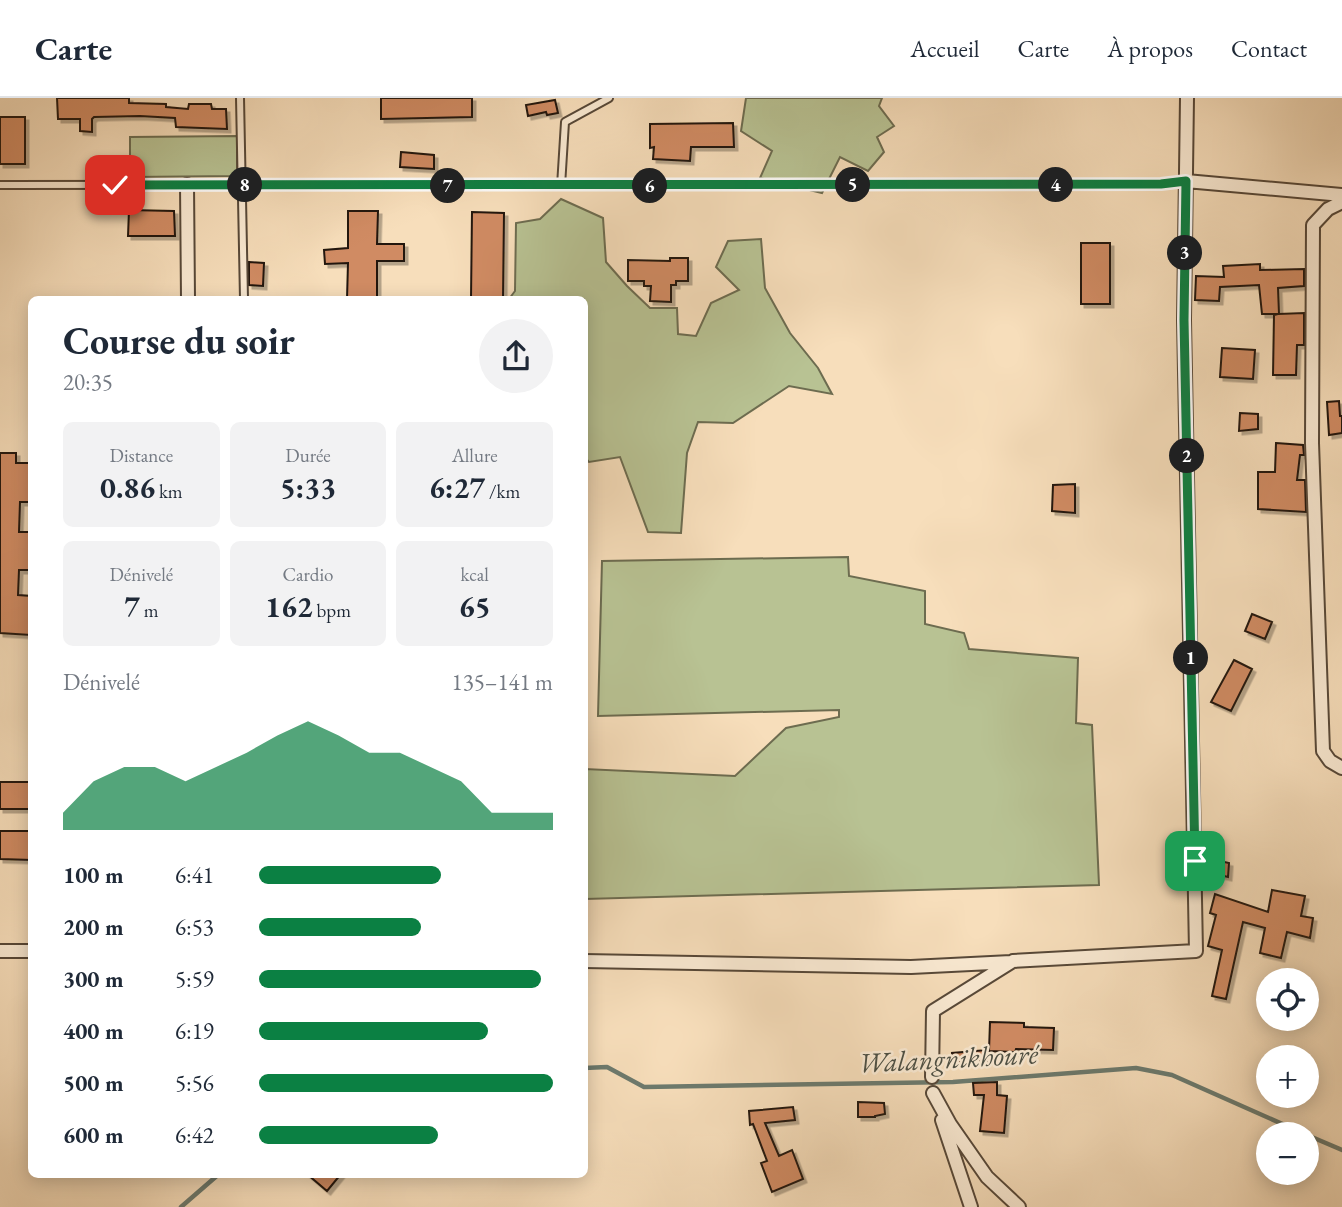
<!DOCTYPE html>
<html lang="fr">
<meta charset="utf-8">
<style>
body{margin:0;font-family:"EB Garamond",serif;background:#f2f2f3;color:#1f2937;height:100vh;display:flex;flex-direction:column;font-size:26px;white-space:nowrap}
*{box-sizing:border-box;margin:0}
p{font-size:23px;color:#747a83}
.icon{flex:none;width:38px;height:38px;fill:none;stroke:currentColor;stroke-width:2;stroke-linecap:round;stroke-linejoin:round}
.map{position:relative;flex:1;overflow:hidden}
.panel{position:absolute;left:28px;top:198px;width:560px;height:882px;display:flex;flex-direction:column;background:#fff;border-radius:10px;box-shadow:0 4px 18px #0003}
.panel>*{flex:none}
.tools{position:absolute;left:1256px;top:870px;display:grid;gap:14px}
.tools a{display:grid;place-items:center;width:63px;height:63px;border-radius:50%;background:#fff;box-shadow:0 4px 18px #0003;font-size:35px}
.pin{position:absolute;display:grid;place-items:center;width:60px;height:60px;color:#fff;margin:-30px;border-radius:14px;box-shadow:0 4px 10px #0006}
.km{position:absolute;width:35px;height:35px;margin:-18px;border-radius:50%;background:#222;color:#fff;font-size:19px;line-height:35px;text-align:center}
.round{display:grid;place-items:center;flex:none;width:74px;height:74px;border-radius:37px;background:#f2f2f3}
.head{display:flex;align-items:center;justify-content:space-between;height:119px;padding:0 35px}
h1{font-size:38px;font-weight:700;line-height:52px}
.metrics{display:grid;grid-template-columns:repeat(3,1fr);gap:10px;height:119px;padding:7px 35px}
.metrics div{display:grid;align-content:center;border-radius:10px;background:#f2f2f3;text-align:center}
.metrics b{font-size:30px;font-weight:700}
.metrics small{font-size:19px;font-weight:400}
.metrics p{font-size:19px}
.chart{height:196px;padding:14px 35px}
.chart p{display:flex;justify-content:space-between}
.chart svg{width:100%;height:126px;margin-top:7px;fill:#0b8043;opacity:.7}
ul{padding:0 35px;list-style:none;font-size:23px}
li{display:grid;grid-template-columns:112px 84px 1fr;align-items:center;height:52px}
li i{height:18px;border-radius:9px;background:#0b8043}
header{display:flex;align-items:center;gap:42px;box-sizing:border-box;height:98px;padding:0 35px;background:#fff;border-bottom:2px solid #e0e1e3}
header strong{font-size:33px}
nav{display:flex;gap:38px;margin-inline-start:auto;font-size:24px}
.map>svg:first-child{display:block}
</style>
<header>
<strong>Carte</strong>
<nav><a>Accueil</a><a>Carte</a><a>À propos</a><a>Contact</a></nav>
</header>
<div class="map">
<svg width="1342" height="1109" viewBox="0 0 1342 1109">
<defs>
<filter id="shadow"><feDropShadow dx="3.5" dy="3.5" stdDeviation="0" flood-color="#0004"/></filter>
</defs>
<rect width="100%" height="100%" fill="#f7debb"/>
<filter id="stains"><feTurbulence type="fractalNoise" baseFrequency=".00286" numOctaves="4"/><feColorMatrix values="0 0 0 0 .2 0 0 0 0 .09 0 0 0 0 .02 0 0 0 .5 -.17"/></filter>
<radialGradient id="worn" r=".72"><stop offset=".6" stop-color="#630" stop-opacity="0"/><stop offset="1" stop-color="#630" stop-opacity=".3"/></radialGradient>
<path fill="#b8c293" stroke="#6d6c50" stroke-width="2" d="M746 0H882L879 8 894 28 877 39 884 54 868 73 840 59 822 95 760 80 772 53 741 33Z
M237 38V78L130 79V39Z
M561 101 603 120 606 164 627 188 650 210H677L678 236 696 238 711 205 739 192 716 169 728 143 761 141 765 190 790 235 818 270 832 296 789 288 733 325 698 324 687 355 681 435 648 434 620 359 589 364 585 359 584 201H509L515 193 516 125 540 121Z
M848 459 849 478 925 493V526L964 535 969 551 1078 560 1076 625 1092 627 1099 787 585 801V671L735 678 786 630 839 619V612L598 618 602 463Z"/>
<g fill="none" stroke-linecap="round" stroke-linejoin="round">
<path stroke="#6c7a6e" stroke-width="4.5" d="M584 970 607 969 644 989 953 984 1136 970 1172 977 1305 1036
M1307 1037 1342 1052
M181 1109 219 1076"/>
</g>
<path fill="#d08b64" stroke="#22160d" stroke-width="2" filter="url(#shadow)" d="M57 0H129V5L166 6V9L188 11 189 6H211L212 11H226L227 31 176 29 175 20 140 18 94 19 92 21V34L80 33V21H58Z
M381 0H472V19L381 21Z
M555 2 558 15 547 17 546 14 528 18 526 7Z
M0 19H25V66H0Z
M733 25 734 49H691L690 63 653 61 654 49 650 50V26Z
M401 54 434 57V71L400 69Z
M129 112 174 113 175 138H128Z
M348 113H378L377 146H404V163H377V201H347L348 165 325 166 324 152 348 150Z
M472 114 504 115 503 201H471Z
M1081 145H1110V206H1081Z
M670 160H688V183H676V187H671V204L650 203 651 188H644V183H628V162L670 163Z
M249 164 264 165 263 188 249 187Z
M1260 166V172L1304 171V188L1278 190 1279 216 1304 215V247H1297L1296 277H1273L1274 217 1278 216H1262L1259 187 1220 189 1219 203 1195 202 1196 178 1224 179 1223 168Z
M1222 250 1255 252 1253 281 1220 279Z
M1339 303 1340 318H1342V335L1329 337 1327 304Z
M1240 315 1258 316V331L1239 333Z
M1276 345 1303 347 1304 357H1300L1297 382H1305L1306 414 1258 411V374H1275Z
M0 355H16V365H32V404H20L19 434H32V472H19L18 497 32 498 31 537 0 535Z
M1075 386V415L1052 413 1053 387Z
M1252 516 1272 524 1265 541 1245 533Z
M1234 562 1252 571 1231 613 1211 604Z
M0 684H32V711H0Z
M0 733H32V762L0 761Z
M1206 760 1229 765 1228 779 1204 773Z
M1272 792 1305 798 1301 818 1313 820 1310 840 1287 834 1281 860 1260 855 1265 830 1243 824 1226 901 1212 898 1222 852 1208 848 1216 817 1210 815 1215 796 1268 814Z
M990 924 1024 925V929L1054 930 1053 952 1016 951 1015 954 989 953Z
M987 952 988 963 953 965 952 955Z
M997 984V997L1007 998 1004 1035 980 1033 984 997H974L973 985Z
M858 1004 884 1005 885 1016 875 1018V1019H858Z
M793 1009 795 1022 765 1025 779 1058 792 1052 803 1081 772 1094 761 1065 767 1063 753 1026 750 1027 749 1013Z
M307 1076H341L327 1093Z"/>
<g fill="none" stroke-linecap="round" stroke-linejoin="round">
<defs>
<path id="service" d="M240 0 244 201
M0 87 1161 86 1186 83
M561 88 565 24 609 0"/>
<path id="minor" d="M1186 83 1342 97
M187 87 188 201
M1342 104 1328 111 1313 127 1312 345 1323 653 1330 663 1342 670
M0 853H32
M584 863 911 869 1011 864
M932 979 933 913 1013 863 1196 853 1184 222 1187 0
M933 995 950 1026 987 1079 1019 1109
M942 1022 971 1109"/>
</defs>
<use href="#service" stroke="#574838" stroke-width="10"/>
<use href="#minor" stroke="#574838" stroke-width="16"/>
<use href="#service" stroke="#faead3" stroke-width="6"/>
<use href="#minor" stroke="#faead3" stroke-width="12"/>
</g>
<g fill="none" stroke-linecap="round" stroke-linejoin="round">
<defs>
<path id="route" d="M115 87 1161 86 1186 83 1184 222 1195 763"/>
</defs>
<use href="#route" stroke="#fff" stroke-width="14"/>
<use href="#route" stroke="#0b8043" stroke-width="9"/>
</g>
<g text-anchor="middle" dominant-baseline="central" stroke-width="5" stroke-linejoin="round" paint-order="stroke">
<g font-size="28" font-style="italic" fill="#4d5045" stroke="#faead3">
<text transform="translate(948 960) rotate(-3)">Walangnikhouré</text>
</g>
</g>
<rect width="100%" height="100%" filter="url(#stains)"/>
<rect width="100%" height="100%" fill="url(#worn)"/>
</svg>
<div class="tools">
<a><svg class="icon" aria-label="locate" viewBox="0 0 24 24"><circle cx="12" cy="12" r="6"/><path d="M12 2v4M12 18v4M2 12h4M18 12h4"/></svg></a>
<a>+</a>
<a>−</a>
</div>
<div class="pin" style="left:1195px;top:763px;background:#1e9e55"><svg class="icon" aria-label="arrive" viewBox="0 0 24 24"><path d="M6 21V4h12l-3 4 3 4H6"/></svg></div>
<div class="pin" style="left:115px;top:87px;background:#d93025"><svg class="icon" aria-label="check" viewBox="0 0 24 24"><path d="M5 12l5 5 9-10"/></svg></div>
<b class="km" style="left:1191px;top:560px">1</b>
<b class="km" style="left:1187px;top:358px">2</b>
<b class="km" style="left:1185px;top:155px">3</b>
<b class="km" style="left:1056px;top:87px">4</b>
<b class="km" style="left:853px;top:87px">5</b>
<b class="km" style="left:650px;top:88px">6</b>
<b class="km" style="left:448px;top:88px">7</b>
<b class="km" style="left:245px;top:87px">8</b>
<section class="panel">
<div class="head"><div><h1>Course du soir</h1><p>20:35</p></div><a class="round"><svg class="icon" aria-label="share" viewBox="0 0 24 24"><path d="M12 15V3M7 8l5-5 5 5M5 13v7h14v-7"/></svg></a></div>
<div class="metrics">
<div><p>Distance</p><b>0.86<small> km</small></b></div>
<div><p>Durée</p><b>5:33</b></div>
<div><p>Allure</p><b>6:27<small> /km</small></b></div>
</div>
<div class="metrics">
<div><p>Dénivelé</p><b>7<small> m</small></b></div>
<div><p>Cardio</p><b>162<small> bpm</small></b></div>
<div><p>kcal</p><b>65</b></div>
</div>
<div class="chart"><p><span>Dénivelé</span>135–141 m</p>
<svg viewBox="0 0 160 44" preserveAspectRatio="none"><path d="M0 44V38L10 27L20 22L30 22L40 27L50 22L60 17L70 11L80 6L90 11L100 17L110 17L120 22L130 27L140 38L150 38L160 38V44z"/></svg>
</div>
<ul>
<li><b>100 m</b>6:41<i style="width:62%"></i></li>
<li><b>200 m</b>6:53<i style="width:55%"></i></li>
<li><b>300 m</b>5:59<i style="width:96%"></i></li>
<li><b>400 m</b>6:19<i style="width:78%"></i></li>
<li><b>500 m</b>5:56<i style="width:100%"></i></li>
<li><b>600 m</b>6:42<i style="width:61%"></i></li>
</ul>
</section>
</div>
